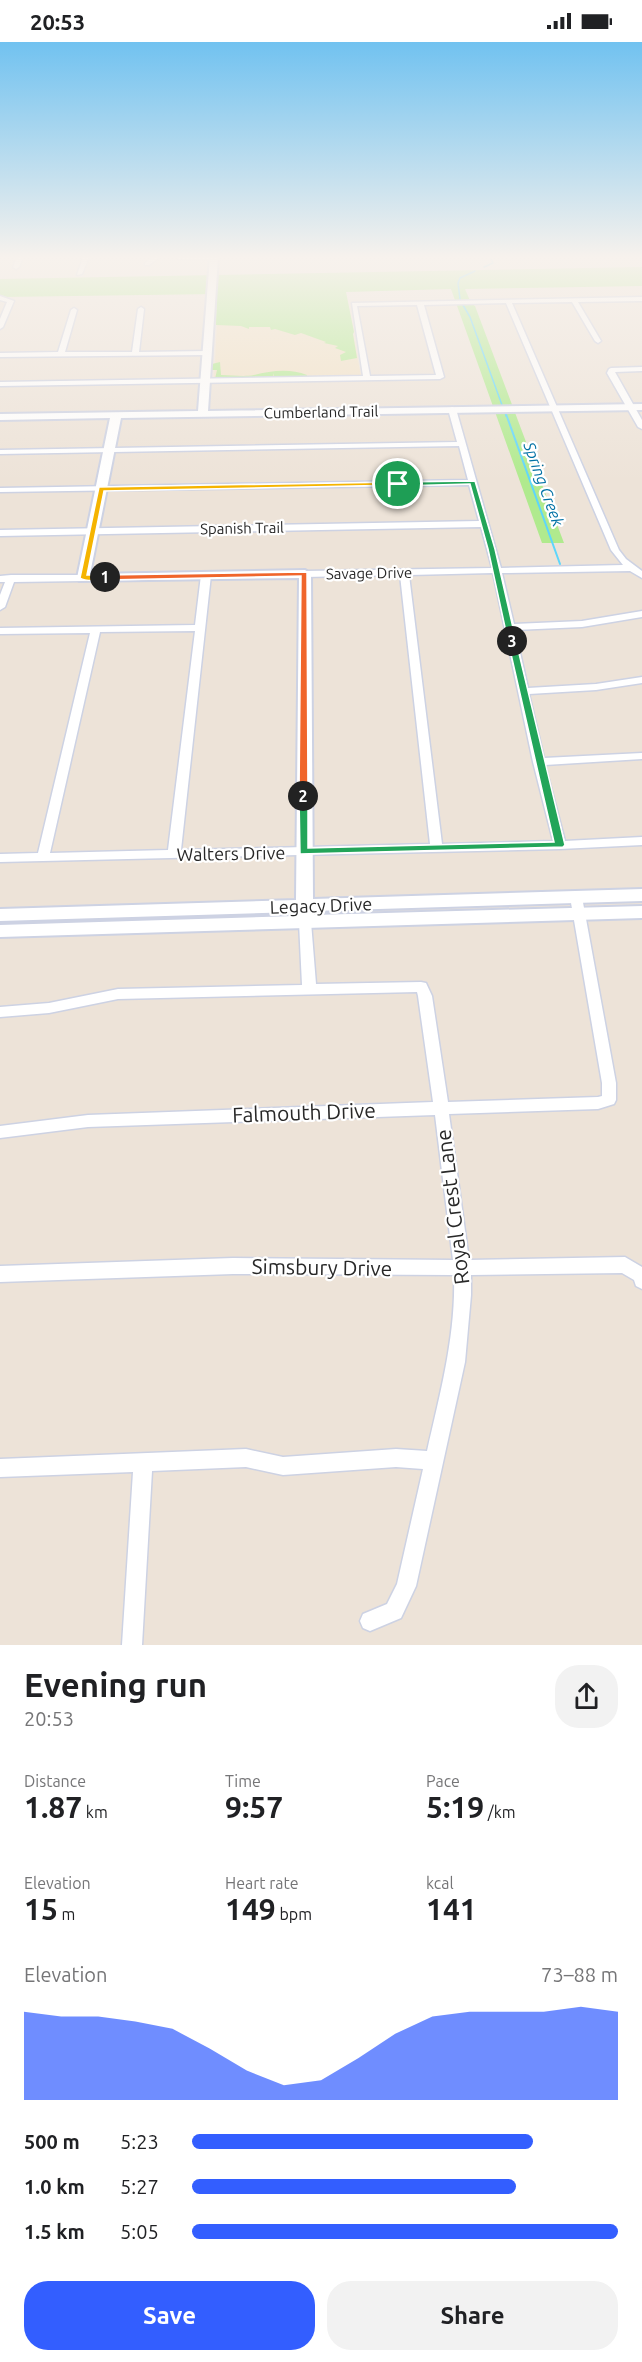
<!DOCTYPE html>
<meta charset="utf-8">
<style>
body{margin:0;font-family:Ubuntu,sans-serif;background:#f2f2f2;color:#202124;height:100vh;display:flex;flex-direction:column;font-size:22px;white-space:nowrap}
*{box-sizing:border-box;margin:0}
p{font-size:20px;color:#757577}
.icon{flex:none;width:33px;height:33px;fill:none;stroke:currentColor;stroke-width:2;stroke-linecap:round;stroke-linejoin:round}
.map{position:relative;height:1603px;overflow:hidden}
.panel{display:flex;flex-direction:column;background:#fff;flex:1}
.panel>*{flex:none}
.pin{position:absolute;display:grid;place-items:center;width:51px;height:51px;color:#fff;margin:-26px;border:3px solid #fff;border-radius:50%;box-shadow:0 2px 6px #0007}
.km{position:absolute;width:30px;height:30px;margin:-15px;border-radius:50%;background:#222;color:#fff;font-size:16px;line-height:30px;text-align:center}
.round{display:grid;place-items:center;flex:none;width:63px;height:63px;border-radius:24px;background:#f2f2f2}
.overview{display:flex;align-items:center;justify-content:space-between;height:102px;padding:0 24px}
h1{font-size:33px;font-weight:700;line-height:45px}
.stats{display:grid;grid-template-columns:repeat(3,1fr);gap:9px;height:102px;padding:6px 24px}
.stats div{display:grid;align-content:center}
.stats b{font-size:30px;font-weight:700}
.stats small{font-size:16px;font-weight:400}
.stats p{font-size:16px}
.chart{height:168px;padding:12px 24px}
.chart p{display:flex;justify-content:space-between}
.chart svg{width:100%;height:108px;margin-top:6px;fill:#335eff;opacity:.7}
.cta{display:flex;gap:12px;margin-top:auto;padding:12px 24px}
.cta a{flex:1;height:69px;border-radius:24px;background:#335eff;color:#fff;font-size:24px;font-weight:700;line-height:69px;text-align:center}
.cta a+a{background:#f2f2f2;color:#202124}
ul{padding:0 24px;list-style:none;font-size:20px}
li{display:grid;grid-template-columns:96px 72px 1fr;align-items:center;height:45px}
li i{height:15px;border-radius:8px;background:#335eff}
.status{display:flex;justify-content:space-between;align-items:center;height:42px;padding:0 30px;background:#fff;direction:ltr}
.status svg{height:16px;fill:currentColor}
.map>svg:first-child{display:block}
</style>
<div class="status"><b>20:53</b><svg viewBox="0 0 49 12"><path d="M0 12V9h3v3zM5 12V6h3v6zM10 12V3h3v9zM15 12V0h3v12zM26 1h20v11H26zM47 4h2v5h-2z"/></svg></div>
<div class="map">
<svg width="642" height="1603" viewBox="0 0 642 1603">
<rect width="100%" height="100%" fill="#ede3d8"/>
<path fill="#f1e1c5" d="M217 282H351L361 334 214 337Z"/>
<path fill="#b0ea8e" d="M642 225V244L465 247 471 261 475 264 564 501H542L451 247 346 250 354 290 353 292 357 316 341 319 340 313 346 310 335 306 338 304 324 301 326 300 301 291 295 293 275 287 271 288 270 285H249V287L241 284 216 283 217 252 0 255V237Z
M220 320 221 333C231 333 244 335 254 333 271 329 289 326 307 333V335H274L273 331V335L267 337H215L217 328H212V322Z"/>
<g fill="none" stroke-linecap="round" stroke-linejoin="round">
<path stroke="#5ed6fb" stroke-width="1.5" d="M484 225 493 221 490 215
M460 257 458 241 460 236 475 229
M463 263 470 275 502 363
M505 370 506 374"/>
<path stroke="#5ed6fb" stroke-width="2" d="M506 372 560 522"/>
<defs>
<path id="street" d="M17 215H23L19 225 16 227 13 225Z
M83 215H89L82 232 77 233Z
M153 215H160L149 223H145V221Z
M175 215H216L217 216 214 218 178 217Z
M0 254 14 259 3 285 0 287V277L7 260 0 258Z
M642 255V259L578 260 601 299 598 301 595 299 572 260 512 261 619 508 626 517 642 529V536L630 529 502 531 514 582 582 579 642 569V575L582 585 515 588 528 646 596 642 642 635V641L596 648 529 652 544 716 642 711V717L545 723 565 799 642 795V803L560 807 0 820V812L38 811 90 591 0 592V586L195 583 201 533 206 530 211 533 181 808 430 802 400 533 305 535 300 532 305 529 492 526 481 485 0 494V488L479 479 469 443 0 450V446L468 438 459 404 0 412V408L457 400 448 367 452 365 456 367 501 526 623 523 611 508 506 261 424 263 444 335 440 337 0 344V340L363 334 352 261ZM417 263 436 333 370 334 357 264ZM493 531 533 720 553 799 442 802 409 533ZM195 589 168 808 50 811 100 590Z
M141 265 144 267 139 310 208 309 211 311 208 313 0 315V311L58 310 71 268 74 266 77 268 65 310H132L138 267Z
M642 325V329L615 330 642 378V387L638 385 607 331 609 327 611 326Z
M11 533H83L88 536 83 539 14 540 5 565 0 568V553L5 540H0V534Z
M576 851 582 855 616 1041V1058L614 1062 598 1067 449 1072 469 1218 625 1215 642 1225V1247L636 1244 634 1238 622 1231 471 1233V1253L465 1320 416 1544 401 1576 370 1589 363 1586 360 1579 363 1572 387 1562 397 1542 423 1427 396 1425 283 1433 246 1425 152 1429 142 1603H122L133 1430 0 1435V1417L246 1407 283 1415 396 1407 427 1409C440 1352 456 1293 454 1233L233 1232 0 1240V1224L233 1216 453 1218 435 1073 88 1085 0 1096V1084L88 1073 433 1060 418 954 417 950 118 957 49 971 0 975V965L49 961 118 947 302 943 299 880 300 877H310L311 880 316 942 421 940 426 941 432 954 448 1060 598 1055 602 1054V1041L570 855Z"/>
<path id="secondary" d="M210 215H218L208 369 642 362V368L121 376 90 532 305 528 311 532 313 857 642 847V859L313 869 314 873 642 864V876L0 895V883L296 874V870L0 879V867L296 858 299 536 79 539 77 536 110 376 0 378V372L198 369Z"/>
</defs>
<use href="#street" stroke="#cdd2e3" stroke-width="3"/>
<use href="#secondary" stroke="#cdd2e3" stroke-width="4"/>
<use href="#street" fill="#fff" fill-rule="evenodd"/>
<use href="#secondary" fill="#fff" fill-rule="evenodd"/>
</g>
<linearGradient id="sky" x2="0" y2="1"><stop stop-color="#71c2f0"/><stop offset="0.49" stop-color="#f7f2ed"/><stop offset="1" stop-color="#f7f2ed" stop-opacity="0"/></linearGradient>
<rect width="642" height="439" fill="url(#sky)"/>
<path fill="#f5b400" stroke="#fff" stroke-width="1.5" d="M398 440 401 443 104 449 87 533H105L109 535C103 539 86 540 80 536L99 445Z"/>
<path fill="#f0652b" stroke="#fff" stroke-width="1.5" d="M307 530 308 754 303 757 299 754 301 534 105 538 102 535 105 533Z"/>
<path fill="#22a559" stroke="#fff" stroke-width="1.5" d="M512 596 516 599 565 803 563 805 300 812 299 754 303 751 308 754V806L554 800 508 599Z"/>
<path fill="#22a559" stroke="#fff" stroke-width="1.5" d="M475 439 495 507 516 599 512 601 508 599 488 507 470 442 398 444 395 442 398 440Z"/>
<g text-anchor="middle" dominant-baseline="central" stroke-width="4.5" stroke-linejoin="round" paint-order="stroke">
<g font-size="15" fill="#282828" stroke="#fff">
<text transform="translate(321 370) rotate(-1)">Cumberland Trail</text>
<text transform="translate(242 486) rotate(-1)">Spanish Trail</text>
<text transform="translate(369 531) rotate(-1)">Savage Drive</text>
</g>
<g font-size="16" font-style="italic" fill="#0071a5" stroke="#fff">
<text transform="translate(544 442) rotate(70)">Spring Creek</text>
</g>
<g font-size="18" fill="#282828" stroke="#fff">
<text transform="translate(231 811) rotate(-1)">Walters Drive</text>
<text transform="translate(321 863) rotate(-2)">Legacy Drive</text>
</g>
<g font-size="21" fill="#282828" stroke="#fff">
<text transform="translate(304 1070) rotate(-2)">Falmouth Drive</text>
<text transform="translate(452 1165) rotate(-97)">Royal Crest Lane</text>
<text transform="translate(322 1225) rotate(1)">Simsbury Drive</text>
</g>
</g>
</svg>
<div class="pin" style="left:398px;top:442px;background:#1e9e55"><svg class="icon" aria-label="arrive" viewBox="0 0 24 24"><path d="M6 21V4h12l-3 4 3 4H6"/></svg></div>
<b class="km" style="left:105px;top:535px">1</b>
<b class="km" style="left:303px;top:754px">2</b>
<b class="km" style="left:512px;top:599px">3</b>
</div>
<section class="panel">
<div class="overview"><div><h1>Evening run</h1><p>20:53</p></div><a class="round"><svg class="icon" aria-label="share" viewBox="0 0 24 24"><path d="M12 15V3M7 8l5-5 5 5M5 13v7h14v-7"/></svg></a></div>
<div class="stats">
<div><p>Distance</p><b>1.87<small> km</small></b></div>
<div><p>Time</p><b>9:57</b></div>
<div><p>Pace</p><b>5:19<small> /km</small></b></div>
</div>
<div class="stats">
<div><p>Elevation</p><b>15<small> m</small></b></div>
<div><p>Heart rate</p><b>149<small> bpm</small></b></div>
<div><p>kcal</p><b>141</b></div>
</div>
<div class="chart"><p><span>Elevation</span>73–88 m</p>
<svg viewBox="0 0 160 44" preserveAspectRatio="none"><path d="M0 44V8L10 10L20 10L30 12L40 15L50 23L60 32L70 38L80 36L90 27L100 17L110 10L120 8L130 8L140 8L150 6L160 8V44z"/></svg>
</div>
<ul>
<li><b>500 m</b>5:23<i style="width:80%"></i></li>
<li><b>1.0 km</b>5:27<i style="width:76%"></i></li>
<li><b>1.5 km</b>5:05<i style="width:100%"></i></li>
</ul>
<div class="cta"><a>Save</a><a>Share</a></div>
</section>
